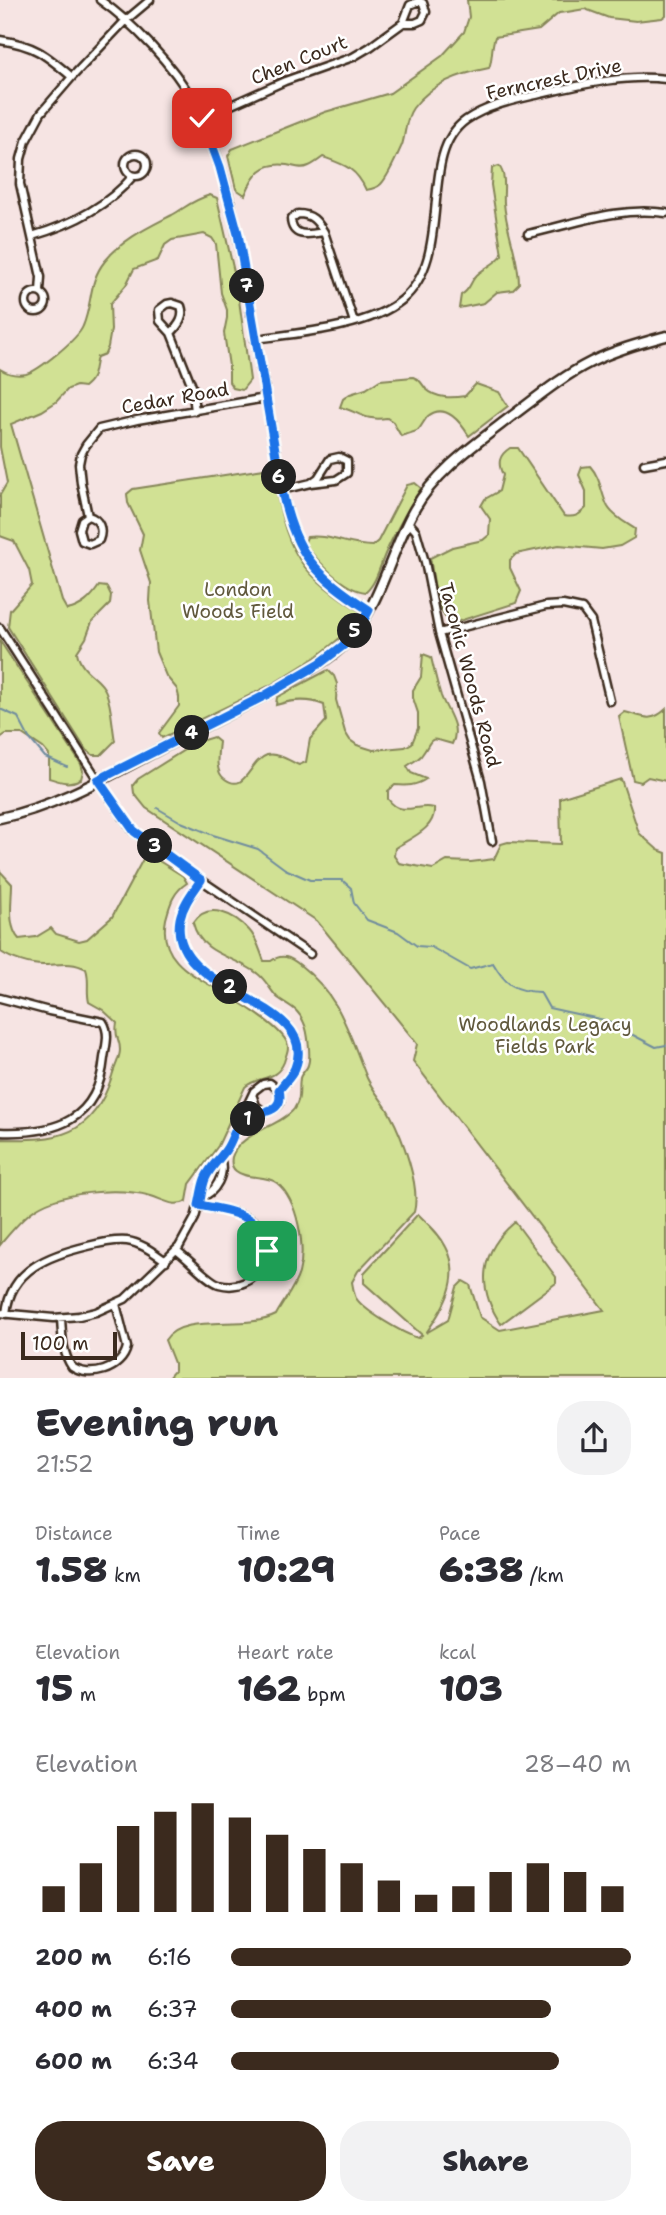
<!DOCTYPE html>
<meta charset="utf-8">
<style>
body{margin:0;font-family:"Shantell Sans",sans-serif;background:#f2f2f3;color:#2b2b33;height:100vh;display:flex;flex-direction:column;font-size:26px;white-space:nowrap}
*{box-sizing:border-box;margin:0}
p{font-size:23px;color:#7c7c81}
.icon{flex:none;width:38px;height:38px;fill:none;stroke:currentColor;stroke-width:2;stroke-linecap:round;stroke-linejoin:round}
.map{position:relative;height:1378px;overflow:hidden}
.sheet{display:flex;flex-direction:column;background:#fff;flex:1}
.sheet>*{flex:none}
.scale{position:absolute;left:21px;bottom:18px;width:96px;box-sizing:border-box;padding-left:7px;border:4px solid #3b2a1e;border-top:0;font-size:19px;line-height:24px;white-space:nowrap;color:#3b2a1e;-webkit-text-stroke:5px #fff;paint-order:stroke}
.pin{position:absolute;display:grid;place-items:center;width:60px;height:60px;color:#fff;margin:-30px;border-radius:14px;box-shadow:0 4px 10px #0006}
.km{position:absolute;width:35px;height:35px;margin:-18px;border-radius:50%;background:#222;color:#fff;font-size:19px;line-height:35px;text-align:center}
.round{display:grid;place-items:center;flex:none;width:74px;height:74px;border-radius:28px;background:#f2f2f3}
.summary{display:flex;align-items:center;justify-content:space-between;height:119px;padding:0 35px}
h1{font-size:38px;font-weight:800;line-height:52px}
.stats{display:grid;grid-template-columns:repeat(3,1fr);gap:10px;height:119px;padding:7px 35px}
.stats div{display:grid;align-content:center}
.stats b{font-size:35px;font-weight:800}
.stats small{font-size:19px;font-weight:400}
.stats p{font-size:19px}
.chart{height:196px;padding:14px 35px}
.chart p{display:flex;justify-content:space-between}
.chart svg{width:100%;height:126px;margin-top:7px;stroke:#3b2a1e;stroke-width:6}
.primary-button{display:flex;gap:14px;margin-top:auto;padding:14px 35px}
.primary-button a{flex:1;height:80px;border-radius:28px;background:#3b2a1e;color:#fff;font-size:28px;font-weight:800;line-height:80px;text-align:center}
.primary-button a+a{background:#f2f2f3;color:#2b2b33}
ul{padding:0 35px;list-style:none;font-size:23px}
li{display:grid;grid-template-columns:112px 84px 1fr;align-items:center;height:52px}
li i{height:18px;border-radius:9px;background:#3b2a1e}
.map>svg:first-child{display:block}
</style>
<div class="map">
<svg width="666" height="1379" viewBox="0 0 666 1379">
<rect width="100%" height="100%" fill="#f6e4e3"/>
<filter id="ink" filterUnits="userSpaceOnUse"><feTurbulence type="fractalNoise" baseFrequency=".0143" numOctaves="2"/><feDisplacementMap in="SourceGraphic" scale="14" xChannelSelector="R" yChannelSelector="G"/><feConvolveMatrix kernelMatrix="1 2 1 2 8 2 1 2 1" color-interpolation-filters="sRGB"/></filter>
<g filter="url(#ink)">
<path fill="#d1e194" stroke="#868659" stroke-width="2" d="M467 0H666V15L662 18 636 21 609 18 585 9 567 12 559 13 539 30 495 37C491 47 493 58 489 68 459 74 432 83 413 108 405 119 406 133 402 145 398 154 388 177 381 184 377 188 372 189 366 190 356 168 345 165 323 157 319 160 314 164 309 166 301 170 294 166 287 165 262 162 254 174 245 195L236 189 228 156 232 149 325 112 390 93 442 56 464 32 469 17Z
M499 166C507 176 503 190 504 203 506 231 519 257 519 284L513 290 497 292 484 303 459 308 461 295C470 290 469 285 475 277 482 268 495 265 502 255L491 185 492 168Z
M210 195 217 198 237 285 250 380 242 390 233 388 229 382V366L224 333 227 318V310L221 293 216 244 212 238 204 234 172 240 165 245 158 260 134 269 126 285 110 304 111 330 108 347 105 354 97 357C93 371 96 378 84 387L76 386 68 389 56 402 42 411 11 424 62 601 67 610C82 607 91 598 99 586L107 587 111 595 110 604 92 622 86 638 77 652C81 674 100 676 106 692 112 707 112 726 115 741L101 755H93L86 750 8 627 10 610 32 585 29 570 14 541 0 536V495L7 483 0 447V369C8 374 16 376 26 374 38 371 78 339 83 326 93 302 88 282 105 261 123 239 147 228 172 215 186 207 193 200 210 195Z
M413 377C421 380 421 383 426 389 437 399 452 398 465 396L476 384 499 392 508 406 469 436C461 423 446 402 428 416 424 420 422 426 418 430 414 433 406 434 401 436L393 422 387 418C364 421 361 413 340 407L343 399 350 394 366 389 380 380Z
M510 448H518L564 516C575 518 579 515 586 508V491L579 475 582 467 590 466C601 478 601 494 608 507 614 517 626 523 635 529L634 538 620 546 602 549 559 545 516 554 510 560V568L521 591 516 603 453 623C434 613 434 577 430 558L452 547 483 540 489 535 490 519 481 506 485 499 499 491 503 475C497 463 499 455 510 448Z
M271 468C279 501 283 540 305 567 321 586 341 599 361 612L346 633 319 655 271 685 162 738 159 733 179 706V697L177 689 166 676 156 652 150 601 151 583 140 550 143 534 128 503 127 494 133 489Z
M415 483 421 488C408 509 396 530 386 552 380 565 377 582 366 592 343 590 318 561 304 544L307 537C331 534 348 546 372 546L378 541 407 485Z
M0 641 81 764 83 771 81 779C69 785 61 782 49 778V755L43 748 22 734H6L0 738Z
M423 654 431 657C434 670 437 684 441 696 447 712 461 727 452 744 425 736 435 738 421 756 417 760 411 763 407 766L411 773 426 779C416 786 407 786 395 785L388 791V799C402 818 416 803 434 808 436 829 410 838 395 848L394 856 399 863 433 869 447 861 471 862 494 859 501 844 508 842 561 844 560 798 621 779 639 833 658 850 666 853V1378H168L174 1371V1363L165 1340C183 1312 246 1331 276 1315 283 1302 295 1287 299 1273 306 1248 298 1200 277 1183 265 1174 247 1180 236 1171 232 1168 231 1162 232 1157 239 1133 281 1126 294 1109 302 1097 298 1091 300 1078 301 1073 307 1070 308 1065 311 1057 308 1031 304 1023 298 1008 289 1006 278 998 271 992 267 981 258 974 236 956 201 956 193 923 208 900 235 915 249 930 257 938 260 951 264 961H271C282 953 290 957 300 965 341 997 348 1032 367 1078 373 1091 384 1102 390 1114 402 1136 421 1187 414 1212L358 1271 352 1282C353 1287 354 1294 356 1298 364 1311 404 1334 418 1338L422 1335 364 1283V1273L418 1214C428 1224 440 1234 446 1247 463 1278 443 1309 426 1333L448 1320 457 1287 463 1281 470 1285 480 1317 500 1330 604 1310 413 1061 417 1044 411 1036 317 921 146 808 134 793 133 785 138 779 197 742 213 737 219 742C218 753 214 772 225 779 246 794 249 761 267 755 277 752 290 761 299 765L306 762 310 739 326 721 324 705C308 698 292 700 276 705L277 697 328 670 334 676 337 684 336 700 345 732 350 740 357 745 373 750 405 747 412 743 418 728V713L413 698V690L421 677Z
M666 709V781L648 777 641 782 633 780 619 717 625 712C644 717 651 723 666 709Z
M151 856 183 876 187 883C173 892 170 904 166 919 158 959 191 974 219 990 234 999 288 1030 288 1047 288 1052 285 1058 284 1062 276 1082 259 1075 245 1087L218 1146 190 1184 187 1201C174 1208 164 1200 151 1196 118 1187 57 1191 30 1213 19 1222 9 1234 0 1245V1139C57 1141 93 1137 112 1076 114 1068 120 1058 120 1050 120 1038 114 1038 117 1023L103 1010 89 1002C86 990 90 980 86 969 72 961 58 965 43 965 30 965 11 959 1 952L0 871 12 884C12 901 7 926 19 939L36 937 51 928 56 934 79 941 87 939 112 917 143 859Z
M515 1222 556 1277V1283L501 1324C476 1287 480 1251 515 1222Z"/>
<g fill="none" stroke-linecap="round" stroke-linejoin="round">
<path stroke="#708c9e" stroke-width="2" d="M0 709 18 717 29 738 45 757 67 767
M157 808 181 822 213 835 258 849 285 869 310 880H342L351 888 354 903 367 920 398 932 417 946 431 947 470 969 493 963C505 984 514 991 540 992L549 1008 604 1020 656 1047 666 1045"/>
<defs>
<path id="minor" d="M100 0C133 23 174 66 193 101 228 165 239 241 251 312 261 371 272 431 282 490 295 555 315 575 369 610
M419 1 423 3 426 12 422 20 415 23H403L410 5Z
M0 40C35 45 46 55 72 77
M202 118 285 81 353 57 370 47 403 23
M125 165a11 11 0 1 1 22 0a11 11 0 1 1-22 0Z
M298 214C312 214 317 221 324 232 310 234 292 239 291 219Z
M324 232 354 322
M528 234C574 224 618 206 666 213
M32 236C70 225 107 207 133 176
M26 302a10 10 0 1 1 20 0a10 10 0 1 1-20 0Z
M40 292 41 277 20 184 21 159 26 141 41 113 72 77 125 21 150 0
M172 303 181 306C185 317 179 325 171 333L160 321 159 310 167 304Z
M171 333 192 386 195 411
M255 339C299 333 368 328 402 300 456 254 416 155 466 120 488 105 514 100 540 94 581 85 624 74 666 79
M644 464 666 460
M282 490 311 483 336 480 347 473V461L339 457 330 459 318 478 311 483
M88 516 81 483 79 464 81 454 86 445 99 429 137 420 266 398
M88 516C100 519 103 530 99 540L90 544 82 541 79 530 82 520Z
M408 522 416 531 425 562 439 633 481 781 492 841
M0 628 98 780 133 831 201 880 310 954
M439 633 546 606 563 605 582 609 591 621 610 701
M201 880C193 892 183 905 180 919 166 995 323 998 295 1068 292 1076 284 1083 279 1090 284 1108 275 1108 262 1113 254 1115 247 1120 240 1123
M0 998 49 1011 103 1022C110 1033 106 1045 104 1058 98 1121 56 1134 0 1132
M253 1097 256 1106 264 1112
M200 1198C216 1193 226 1174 220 1158
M176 1250C188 1258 208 1281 219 1284 257 1295 285 1246 256 1223 241 1211 217 1209 199 1205
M0 1313 54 1318 79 1316 96 1312 125 1299 179 1247 195 1218 206 1177 227 1148 254 1091 263 1084 270 1083 279 1090
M6 1314C10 1269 50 1255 88 1246 100 1243 115 1240 127 1241 142 1243 154 1253 166 1261
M61 1318C62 1333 62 1353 72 1367 89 1379 122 1370 127 1347L116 1304"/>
<path id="major" d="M0 818C64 805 125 766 183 737 221 718 259 699 296 678 315 667 336 655 351 637 381 602 391 551 414 510 435 472 474 445 508 419 535 399 561 377 591 362 615 350 641 343 666 336"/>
</defs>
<use href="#minor" stroke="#3b2a1e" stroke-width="11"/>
<use href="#major" stroke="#3b2a1e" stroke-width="13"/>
<use href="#minor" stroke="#fff" stroke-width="6"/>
<use href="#major" stroke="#fff" stroke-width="8"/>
</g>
</g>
<g fill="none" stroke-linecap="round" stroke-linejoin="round" filter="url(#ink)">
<defs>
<path id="route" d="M202 118 220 167 238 234 282 491C295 554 315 575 369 610L362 623 344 645 319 664 266 695 98 780 134 831 201 880C193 892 183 904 180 919 166 995 323 998 295 1068 292 1076 284 1083 279 1090 286 1117 253 1109 240 1123 234 1130 232 1141 227 1148 221 1158 210 1167 205 1179 202 1187 201 1197 199 1205 228 1211 265 1214 267 1251"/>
</defs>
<use href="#route" stroke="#fff" stroke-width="14"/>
<use href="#route" stroke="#1a73e8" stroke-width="9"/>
</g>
<g text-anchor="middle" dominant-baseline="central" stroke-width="5" stroke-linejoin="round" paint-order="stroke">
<g font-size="19" fill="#3b2a1e" stroke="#fff">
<text transform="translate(299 60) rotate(-22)">Chen Court</text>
<text transform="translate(554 79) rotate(-12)">Ferncrest Drive</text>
<text transform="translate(175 398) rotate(-10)">Cedar Road</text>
<text transform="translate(470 675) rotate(75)">Taconic Woods Road</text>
</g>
<g font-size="19" fill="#60583c" stroke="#fff">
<text x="238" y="589">London<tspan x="238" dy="22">Woods Field</tspan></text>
<text x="545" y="1024">Woodlands Legacy<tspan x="545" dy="22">Fields Park</tspan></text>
</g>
</g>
</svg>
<div class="scale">100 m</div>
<div class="pin" style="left:267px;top:1251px;background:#1e9e55"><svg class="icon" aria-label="arrive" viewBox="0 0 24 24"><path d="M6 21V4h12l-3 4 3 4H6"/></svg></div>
<div class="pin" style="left:202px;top:118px;background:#d93025"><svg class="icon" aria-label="check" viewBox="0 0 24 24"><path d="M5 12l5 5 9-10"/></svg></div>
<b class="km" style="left:248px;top:1119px">1</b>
<b class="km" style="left:230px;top:987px">2</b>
<b class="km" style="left:155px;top:846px">3</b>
<b class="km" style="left:192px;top:733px">4</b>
<b class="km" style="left:355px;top:631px">5</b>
<b class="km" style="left:279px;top:477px">6</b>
<b class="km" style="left:247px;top:286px">7</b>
</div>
<section class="sheet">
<div class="summary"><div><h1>Evening run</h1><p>21:52</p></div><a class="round"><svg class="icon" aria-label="share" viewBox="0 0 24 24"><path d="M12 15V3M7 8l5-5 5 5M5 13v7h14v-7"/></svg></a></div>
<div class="stats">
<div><p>Distance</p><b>1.58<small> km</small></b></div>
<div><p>Time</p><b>10:29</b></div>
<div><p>Pace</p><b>6:38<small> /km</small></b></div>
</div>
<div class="stats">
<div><p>Elevation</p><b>15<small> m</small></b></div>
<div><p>Heart rate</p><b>162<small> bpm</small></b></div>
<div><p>kcal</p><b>103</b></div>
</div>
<div class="chart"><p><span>Elevation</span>28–40 m</p>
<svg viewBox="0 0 160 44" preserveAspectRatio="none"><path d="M5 44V35M15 44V27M25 44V14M35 44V9M45 44V6M55 44V11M65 44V17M75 44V22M85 44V27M95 44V33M105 44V38M115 44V35M125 44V30M135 44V27M145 44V30M155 44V35"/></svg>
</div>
<ul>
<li><b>200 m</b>6:16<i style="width:100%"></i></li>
<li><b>400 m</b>6:37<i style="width:80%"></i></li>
<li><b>600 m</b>6:34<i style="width:82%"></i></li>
</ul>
<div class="primary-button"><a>Save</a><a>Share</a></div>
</section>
